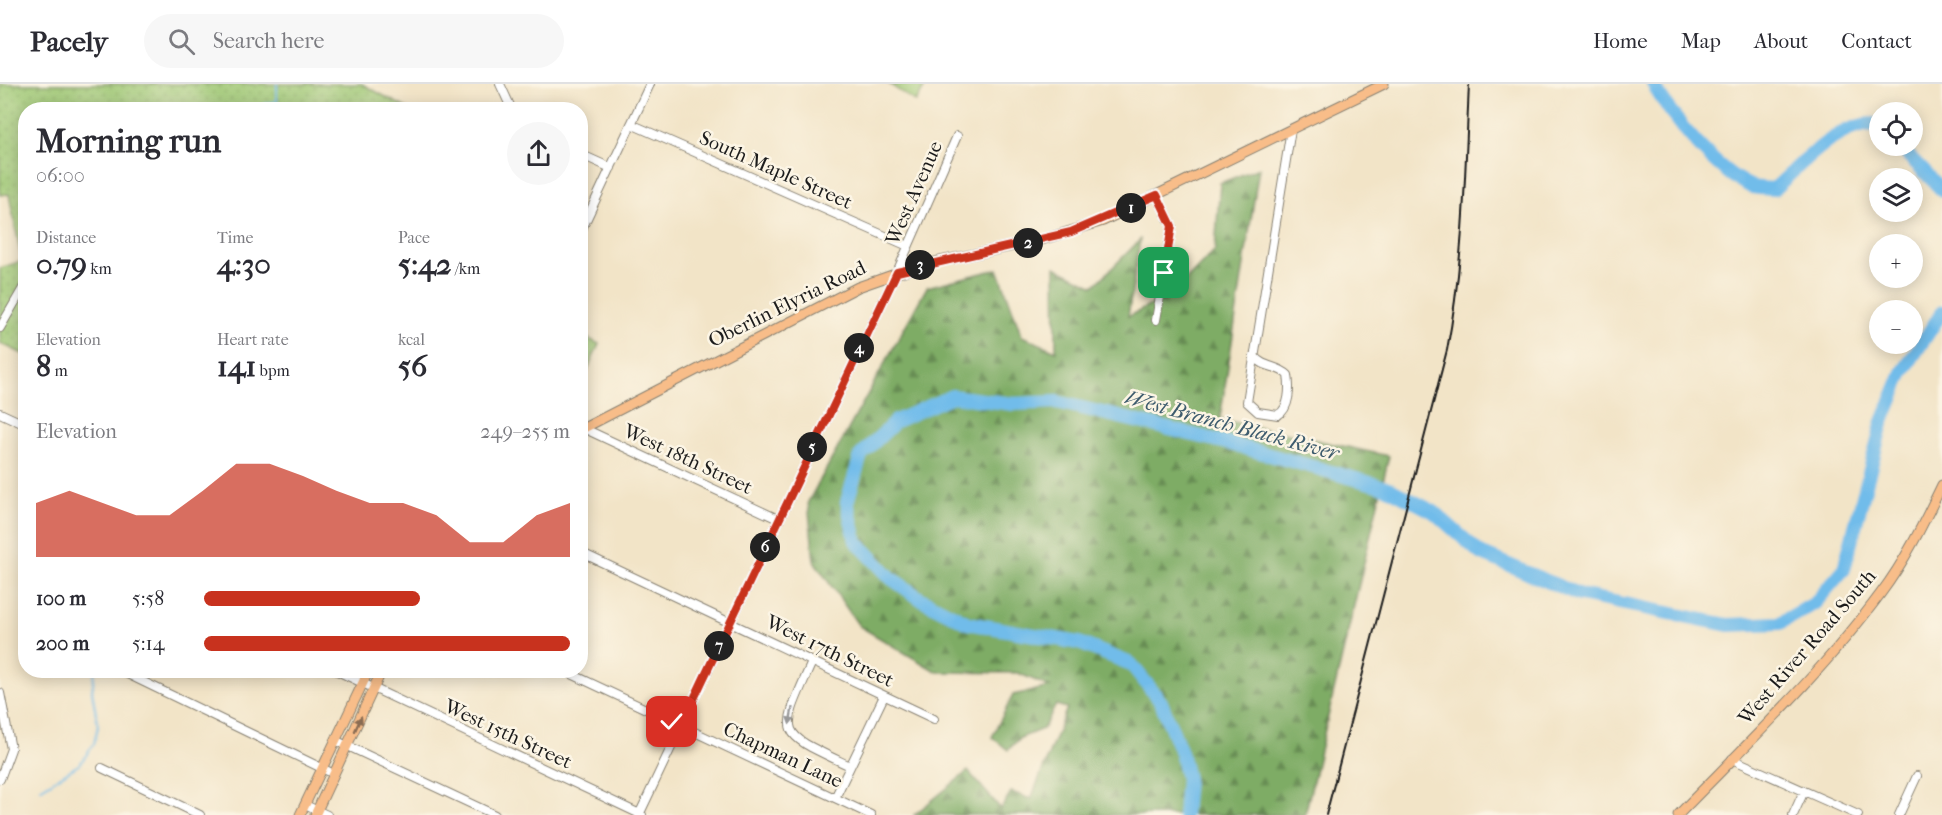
<!DOCTYPE html>
<meta charset="utf-8">
<style>
body{margin:0;font-family:"IM FELL French Canon",serif;background:#f7f7f7;color:#2b2b33;height:100vh;display:flex;flex-direction:column;font-size:22px;white-space:nowrap}
*{box-sizing:border-box;margin:0}
p{font-size:20px;color:#7c7c81}
.icon{flex:none;width:33px;height:33px;fill:none;stroke:currentColor;stroke-width:2;stroke-linecap:round;stroke-linejoin:round}
.map{position:relative;flex:1;overflow:hidden}
.side{position:absolute;left:18px;top:18px;width:570px;height:576px;display:flex;flex-direction:column;background:#fff;border-radius:24px;box-shadow:0 3px 15px #0003}
.side>*{flex:none}
.controls{position:absolute;left:1869px;top:18px;display:grid;gap:12px}
.controls a{display:grid;place-items:center;width:54px;height:54px;border-radius:50%;background:#fff;box-shadow:0 3px 15px #0003;font-size:30px}
.pin{position:absolute;display:grid;place-items:center;width:51px;height:51px;color:#fff;margin:-26px;border-radius:12px;box-shadow:0 3px 9px #0006}
.km{position:absolute;width:30px;height:30px;margin:-15px;border-radius:50%;background:#222;color:#fff;font-size:16px;line-height:30px;text-align:center}
.round{display:grid;place-items:center;flex:none;width:63px;height:63px;border-radius:32px;background:#f7f7f7}
.headline{display:flex;align-items:center;justify-content:space-between;height:102px;padding:0 18px}
h1{font-size:33px;font-weight:700;line-height:45px}
.metrics{display:grid;grid-template-columns:repeat(3,1fr);gap:9px;height:102px;padding:6px 18px}
.metrics div{display:grid;align-content:center}
.metrics b{font-size:30px;font-weight:700}
.metrics small{font-size:16px;font-weight:400}
.metrics p{font-size:16px}
.chart{height:168px;padding:12px 18px}
.chart p{display:flex;justify-content:space-between}
.chart svg{width:100%;height:108px;margin-top:6px;fill:#c8321e;opacity:.7}
ul{padding:0 18px;list-style:none;font-size:20px}
li{display:grid;grid-template-columns:96px 72px 1fr;align-items:center;height:45px}
li i{height:15px;border-radius:8px;background:#c8321e}
header{display:flex;align-items:center;gap:36px;box-sizing:border-box;height:84px;padding:0 30px;background:#fff;border-bottom:2px solid #e1e1e2}
header strong{font-size:28px}
nav{display:flex;gap:33px;margin-inline-start:auto;font-size:21px}
.search{width:420px;height:54px;background:#f7f7f7;display:flex;align-items:center;gap:15px;box-sizing:border-box;padding:0 21px;border-radius:33px;color:#7c7c81;font-size:22px}
.map>svg:first-child{display:block}
</style>
<header>
<strong>Pacely</strong>
<div class="search"><svg class="icon" aria-label="search" viewBox="0 0 24 24"><circle cx="10" cy="10" r="6"/><path d="M15 15l6 6"/></svg>Search here</div>
<nav><a>Home</a><a>Map</a><a>About</a><a>Contact</a></nav>
</header>
<div class="map">
<svg width="1942" height="731" viewBox="0 0 1942 731">
<defs>
<pattern id="grass-dots" width="8" height="8" patternUnits="userSpaceOnUse" patternTransform="scale(1.5)"><rect width="8" height="8" fill="#9dc773"/><path d="M2 2h.1M6 6h.1" fill="none" stroke="#87aa63" stroke-width="1.8" stroke-linecap="round"/></pattern>
<pattern id="forest-firs" width="22" height="20" patternUnits="userSpaceOnUse" patternTransform="scale(1.5)"><rect width="22" height="20" fill="#7eac65"/><path d="M5 1l3.5 6h-7zM16 11l3.5 6h-7z" fill="#668b52"/></pattern>
</defs>
<rect width="100%" height="100%" fill="#fcf5e5"/>
<filter id="ink" filterUnits="userSpaceOnUse"><feTurbulence type="fractalNoise" baseFrequency=".0167" numOctaves="2"/><feDisplacementMap in="SourceGraphic" scale="12" xChannelSelector="R" yChannelSelector="G"/><feConvolveMatrix kernelMatrix="1 2 1 2 8 2 1 2 1" color-interpolation-filters="sRGB"/></filter>
<filter id="wash" filterUnits="userSpaceOnUse"><feTurbulence type="fractalNoise" baseFrequency=".008" numOctaves="4" result="noise"/><feDisplacementMap in="SourceGraphic" scale="24" xChannelSelector="R" yChannelSelector="G"/><feGaussianBlur stdDeviation="1.35" result="paint"/><feColorMatrix in="noise" values="0 0 0 0 0 0 0 0 0 0 0 0 0 0 0 0 0 1.4 0 .05"/><feComposite in="paint" operator="in"/></filter>
<g filter="url(#wash)">
<rect width="100%" height="100%" fill="#f2e4c7"/>
<path fill="url(#grass-dots)" stroke="#5c7248" stroke-width="1.5" d="M0 0H362L408 25 26 26 25 271 0 259V184L22 177 9 110 0 111Z"/>
<path fill="url(#forest-firs)" stroke="#4d6440" stroke-width="1.5" d="M1259 84 1220 335 1389 372 1305 731H914L968 687 1001 725 1011 708 1031 715 1067 624 1056 621 1043 645 1020 654 1008 666 992 653 1013 611 1050 603 1018 589 937 588 859 542 814 477 808 418 927 203 998 185 1022 252 1056 267 1055 183 1094 202 1140 156 1128 233 1173 209 1215 166 1220 99Z"/>
<path fill="#9dc773" stroke="#5c7248" stroke-width="1.5" d="M889 0H926L916 18Z
M581 251 599 260 586 289 581 287Z"/>
<g fill="none" stroke-linecap="round" stroke-linejoin="round">
<path stroke="#71bcea" stroke-width="2" d="M259 26 264 20 277 17V0
M40 705 80 680 94 660 98 642 92 607 95 586"/>
<path stroke="#71bcea" stroke-width="14" d="M1653 0C1671 33 1716 87 1750 102 1757 105 1767 104 1774 105 1802 80 1834 42 1873 40L1880 45
M1899 62 1942 106
M1184 731 1187 695 1181 668 1161 618 1131 580 1079 559 968 539 921 515 891 494 856 457 847 418 861 371 896 337 952 312 1013 320 1057 318 1227 359 1388 404 1434 428 1480 469 1580 511 1728 541 1780 539 1815 519 1844 485 1882 340 1903 288 1942 228"/>
</g>
</g>
<g filter="url(#ink)">
<g fill="none" stroke-linecap="round" stroke-linejoin="round">
<defs>
<path id="minor" d="M500 0 512 26
M631 40 908 162
M580 70 611 84
M580 149 650 0
M1156 236 1172 142 1157 111
M0 244 26 199
M1254 272C1263 284 1278 281 1288 291 1290 304 1290 324 1278 331L1258 328 1247 318 1291 45
M0 329 26 341
M583 344 778 435
M580 468 934 635
M812 578C779 653 776 647 850 682
M119 586 334 690
M335 586 642 731
M563 586 871 731
M0 609 11 665 0 695
M337 657 495 731
M1732 675 1858 731
M102 684 200 731
M835 714 884 612
M305 721 327 731
M639 731 897 188 957 52
M1793 731 1804 707
M1899 731 1917 692"/>
<path id="major" d="M580 346 858 203 921 181 1038 157 1103 137 1384 0
M300 731 369 586
M315 731 382 586
M1678 731C1747 660 1822 589 1881 509 1906 476 1924 438 1942 401"/>
</defs>
<use href="#minor" stroke="#878072" stroke-width="10"/>
<use href="#major" stroke="#878072" stroke-width="11"/>
<use href="#minor" stroke="#fff" stroke-width="8"/>
<use href="#major" stroke="#f8bd89" stroke-width="9"/>
<path stroke="#1c1c1c" stroke-width="2" d="M1326 731 1447 266C1464 178 1465 89 1469 0"/>
</g>
<defs><path id="oneway-solid" d="M-6-.8H1V-3.2L6.5 0L1 3.2V.8H-6Z" transform="scale(1.5)"/></defs>
<use fill="#999" href="#oneway-solid" transform="translate(791 632) rotate(100)"/>
<use fill="#8a6c52" href="#oneway-solid" transform="translate(358 640) rotate(-66)"/>
</g>
<g fill="none" stroke-linecap="round" stroke-linejoin="round" filter="url(#ink)">
<defs>
<path id="route" d="M672 638 681 642 897 188 1071 148 1157 111 1172 142 1164 189"/>
</defs>
<use href="#route" stroke="#fff" stroke-width="12"/>
<use href="#route" stroke="#c8321e" stroke-width="8"/>
</g>
<g text-anchor="middle" dominant-baseline="central" stroke-width="5" stroke-linejoin="round" paint-order="stroke">
<g font-size="20" fill="#1c1c1c" stroke="#fcf5e5">
<text transform="translate(776 86) rotate(24)">South Maple Street</text>
<text transform="translate(914 109) rotate(-66)">West Avenue</text>
<text transform="translate(787 220) rotate(-26)">Oberlin Elyria Road</text>
<text transform="translate(688 375) rotate(25)">West 18th Street</text>
<text transform="translate(1807 563) rotate(-49)">West River Road South</text>
<text transform="translate(830 567) rotate(26)">West 17th Street</text>
<text transform="translate(508 650) rotate(25)">West 15th Street</text>
<text transform="translate(783 671) rotate(25)">Chapman Lane</text>
</g>
<g font-size="21" font-style="italic" fill="#3e5c6e" stroke="#fcf5e5">
<text transform="translate(1232 341) rotate(15)">West Branch Black River</text>
</g>
</g>
</svg>
<div class="controls">
<a><svg class="icon" aria-label="locate" viewBox="0 0 24 24"><circle cx="12" cy="12" r="6"/><path d="M12 2v4M12 18v4M2 12h4M18 12h4"/></svg></a>
<a><svg class="icon" aria-label="layers" viewBox="0 0 24 24"><path d="M12 4l9 5-9 5-9-5zM3 14l9 5 9-5"/></svg></a>
<a>+</a>
<a>−</a>
</div>
<div class="pin" style="left:1164px;top:189px;background:#1e9e55"><svg class="icon" aria-label="arrive" viewBox="0 0 24 24"><path d="M6 21V4h12l-3 4 3 4H6"/></svg></div>
<div class="pin" style="left:672px;top:638px;background:#d93025"><svg class="icon" aria-label="check" viewBox="0 0 24 24"><path d="M5 12l5 5 9-10"/></svg></div>
<b class="km" style="left:1131px;top:124px">1</b>
<b class="km" style="left:1028px;top:159px">2</b>
<b class="km" style="left:920px;top:181px">3</b>
<b class="km" style="left:859px;top:264px">4</b>
<b class="km" style="left:812px;top:363px">5</b>
<b class="km" style="left:765px;top:463px">6</b>
<b class="km" style="left:719px;top:562px">7</b>
<section class="side">
<div class="headline"><div><h1>Morning run</h1><p>06:00</p></div><a class="round"><svg class="icon" aria-label="share" viewBox="0 0 24 24"><path d="M12 15V3M7 8l5-5 5 5M5 13v7h14v-7"/></svg></a></div>
<div class="metrics">
<div><p>Distance</p><b>0.79<small> km</small></b></div>
<div><p>Time</p><b>4:30</b></div>
<div><p>Pace</p><b>5:42<small> /km</small></b></div>
</div>
<div class="metrics">
<div><p>Elevation</p><b>8<small> m</small></b></div>
<div><p>Heart rate</p><b>141<small> bpm</small></b></div>
<div><p>kcal</p><b>56</b></div>
</div>
<div class="chart"><p><span>Elevation</span>249–255 m</p>
<svg viewBox="0 0 160 44" preserveAspectRatio="none"><path d="M0 44V22L10 17L20 22L30 27L40 27L50 17L60 6L70 6L80 11L90 17L100 22L110 22L120 27L130 38L140 38L150 27L160 22V44z"/></svg>
</div>
<ul>
<li><b>100 m</b>5:58<i style="width:59%"></i></li>
<li><b>200 m</b>5:14<i style="width:100%"></i></li>
</ul>
</section>
</div>
